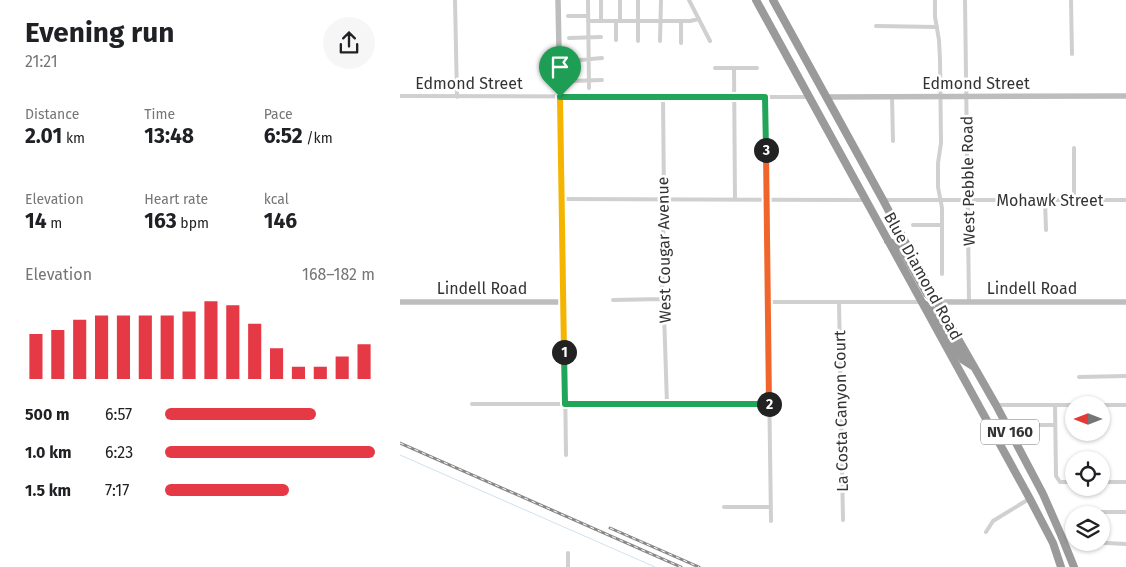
<!DOCTYPE html>
<meta charset="utf-8">
<style>
body{margin:0;font-family:"Fira Sans",sans-serif;background:#f6f6f6;color:#202124;height:100vh;display:flex;flex-direction:column;font-size:19px;white-space:nowrap}
*{box-sizing:border-box;margin:0}
p{font-size:16px;color:#757577}
.icon{flex:none;width:28px;height:28px;fill:none;stroke:currentColor;stroke-width:2;stroke-linecap:round;stroke-linejoin:round}
.map{position:relative;flex:1;overflow:hidden}
.details{display:flex;flex-direction:column;background:#fff;width:400px}
.details>*{flex:none}
.needle{width:32px;rotate:270deg}
.fabs{position:absolute;left:665px;top:396px;display:grid;gap:10px}
.fabs a{display:grid;place-items:center;width:45px;height:45px;border-radius:50%;background:#fff;box-shadow:0 1px 4px #0004;font-size:25px}
.pin{position:absolute;display:grid;place-items:center;width:42px;height:42px;color:#fff;margin:-51px -21px;border-radius:50% 50% 50% 0;rotate:-45deg;box-shadow:0 0 5px #0007}
.pin .icon{rotate:45deg}
.km{position:absolute;width:25px;height:25px;margin:-12px;border-radius:50%;background:#222;color:#fff;font-size:14px;line-height:25px;text-align:center}
.round{display:grid;place-items:center;flex:none;width:52px;height:52px;border-radius:26px;background:#f6f6f6}
.headline{display:flex;align-items:center;justify-content:space-between;height:85px;padding:0 25px}
h1{font-size:28px;font-weight:700;line-height:38px}
.stats{display:grid;grid-template-columns:repeat(3,1fr);gap:8px;height:85px;padding:5px 25px}
.stats div{display:grid;align-content:center}
.stats b{font-size:21px;font-weight:700}
.stats small{font-size:14px;font-weight:400}
.stats p{font-size:14px}
.chart{height:140px;padding:10px 25px}
.chart p{display:flex;justify-content:space-between}
.chart svg{width:100%;height:90px;margin-top:5px;stroke:#e63946;stroke-width:6}
ul{padding:0 25px;list-style:none;font-size:16px}
li{display:grid;grid-template-columns:80px 60px 1fr;align-items:center;height:38px}
li i{height:12px;border-radius:6px;background:#e63946}
main{display:flex;flex:1;min-height:0}
.map>svg:first-child{display:block}
</style>
<main>
<section class="details">
<div class="headline"><div><h1>Evening run</h1><p>21:21</p></div><a class="round"><svg class="icon" aria-label="share" viewBox="0 0 24 24"><path d="M12 15V3M7 8l5-5 5 5M5 13v7h14v-7"/></svg></a></div>
<div class="stats">
<div><p>Distance</p><b>2.01<small> km</small></b></div>
<div><p>Time</p><b>13:48</b></div>
<div><p>Pace</p><b>6:52<small> /km</small></b></div>
</div>
<div class="stats">
<div><p>Elevation</p><b>14<small> m</small></b></div>
<div><p>Heart rate</p><b>163<small> bpm</small></b></div>
<div><p>kcal</p><b>146</b></div>
</div>
<div class="chart"><p><span>Elevation</span>168–182 m</p>
<svg viewBox="0 0 160 44" preserveAspectRatio="none"><path d="M5 44V22M15 44V20M25 44V15M35 44V13M45 44V13M55 44V13M65 44V13M75 44V11M85 44V6M95 44V8M105 44V17M115 44V29M125 44V38M135 44V38M145 44V33M155 44V27"/></svg>
</div>
<ul>
<li><b>500 m</b>6:57<i style="width:72%"></i></li>
<li><b>1.0 km</b>6:23<i style="width:100%"></i></li>
<li><b>1.5 km</b>7:17<i style="width:59%"></i></li>
</ul>
</section>
<div class="map">
<svg width="726" height="567" viewBox="0 0 726 567">
<rect width="100%" height="100%" fill="#fff"/>
<g fill="none" stroke-linecap="round" stroke-linejoin="round">
<path stroke="#cfe2ee" stroke-width="1" d="M0 455 255 567"/>
<path stroke="#d0d0d0" stroke-width="4" d="M55 0 57 97
M188 0 189 88
M289 0 310 41
M535 0V17L539 40 540 60 541 143 538 163V187L542 208V274
M565 0 569 302
M671 0 672 54
M168 16H188
M188 21H290L299 19
M201 21V0
M216 21V40
M220 21V0
M238 21V0
M238 21V41
M476 26 537 27
M169 38 201 37
M260 41 261 0
M281 43V21
M169 61 202 58
M315 68H357
M334 68 335 200
M171 81 202 80
M0 96 408 97
M263 97 264 199 262 299 264 313 267 404
M365 97 371 521
M492 97 493 141
M674 148V200
M162 199 464 200
M483 200H726
M645 200 646 230
M513 225H542
M213 300 262 299
M164 302 166 455
M368 302H520
M439 302 443 520
M679 377 726 376
M72 404H369
M596 405H674
M655 405 656 476 660 482H674
M701 405H726
M633 425H655
M701 482H726
M324 507H371
M683 515 689 512H726
M586 532 593 521 629 499
M686 542 726 544
M168 553V567"/>
<path stroke="#bdbdbd" stroke-width="5.5" d="M426 97 726 96
M0 302H164L158 0
M537 302H726"/>
<path stroke="#9a9a9a" stroke-width="8" d="M356 0 630 499 653 543 661 567
M373 0 483 200 537 302 596 405 643 494 661 535 674 567
M488 241 502 249 527 294 530 296
M524 304 535 312 563 360 574 367"/>
<defs>
<path id="rail" d="M0 443 281 567
M210 528 299 567"/>
</defs>
<use href="#rail" stroke="#888" stroke-width="3"/>
<use href="#rail" stroke="#fff" stroke-width="1" stroke-dasharray="4" stroke-linecap="butt"/>
</g>
<g fill="none" stroke-linecap="round" stroke-linejoin="round">
<defs>
<path id="split-1" d="M160 97 164 352"/>
<path id="split-2" d="M164 352 165 404H369"/>
<path id="split-3" d="M366 150 369 404"/>
<path id="split-4" d="M160 97H365L366 150"/>
</defs>
<use href="#split-1" stroke="#fff" stroke-width="10"/>
<use href="#split-2" stroke="#fff" stroke-width="10"/>
<use href="#split-3" stroke="#fff" stroke-width="10"/>
<use href="#split-4" stroke="#fff" stroke-width="10"/>
<use href="#split-1" stroke="#f5b400" stroke-width="6"/>
<use href="#split-2" stroke="#22a559" stroke-width="6"/>
<use href="#split-3" stroke="#f0652b" stroke-width="6"/>
<use href="#split-4" stroke="#22a559" stroke-width="6"/>
</g>
<g text-anchor="middle" dominant-baseline="central" stroke-width="5" stroke-linejoin="round" paint-order="stroke">
<rect fill="#fff" stroke="#707070" stroke-width="1" x="581" y="419.5" width="58" height="25" rx="4"/>
<g font-size="15" font-weight="bold" fill="#333">
<text x="610" y="432">NV 160</text>
</g>
<g font-size="16" fill="#333" stroke="#fff">
<text x="69" y="83">Edmond Street</text>
<text x="576" y="83">Edmond Street</text>
<text transform="translate(568 181) rotate(-91)">West Pebble Road</text>
<text x="650" y="200">Mohawk Street</text>
<text transform="translate(264 250) rotate(-91)">West Cougar Avenue</text>
<text transform="translate(523 276) rotate(61)">Blue Diamond Road</text>
<text x="82" y="288">Lindell Road</text>
<text x="632" y="288">Lindell Road</text>
<text transform="translate(441 411) rotate(-91)">La Costa Canyon Court</text>
</g>
</g>
</svg>
<div class="fabs">
<a><svg class="needle" viewBox="-14 -14 28 28"><path d="M0-13l5 13h-10z" fill="#e53935"/><path d="M0 13l5-13h-10z" fill="#757577"/></svg></a>
<a><svg class="icon" aria-label="locate" viewBox="0 0 24 24"><circle cx="12" cy="12" r="6"/><path d="M12 2v4M12 18v4M2 12h4M18 12h4"/></svg></a>
<a><svg class="icon" aria-label="layers" viewBox="0 0 24 24"><path d="M12 4l9 5-9 5-9-5zM3 14l9 5 9-5"/></svg></a>
</div>
<div class="pin" style="left:160px;top:97px;background:#1e9e55"><svg class="icon" aria-label="arrive" viewBox="0 0 24 24"><path d="M6 21V4h12l-3 4 3 4H6"/></svg></div>
<b class="km" style="left:164px;top:352px">1</b>
<b class="km" style="left:369px;top:404px">2</b>
<b class="km" style="left:366px;top:150px">3</b>
</div>
</main>
